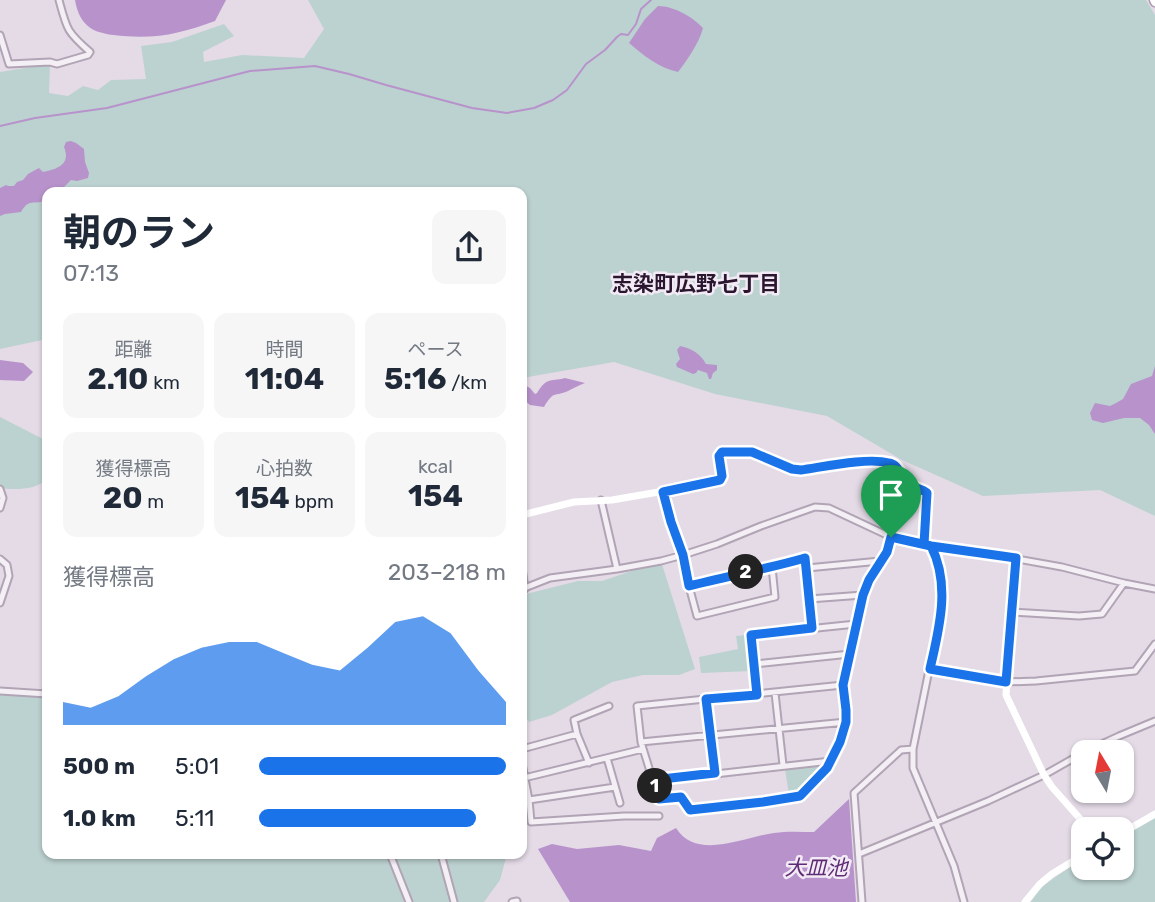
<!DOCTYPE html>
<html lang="ja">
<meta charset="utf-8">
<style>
body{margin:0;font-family:Rubik,"Noto Sans JP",sans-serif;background:#f6f6f7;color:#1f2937;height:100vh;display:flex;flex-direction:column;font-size:26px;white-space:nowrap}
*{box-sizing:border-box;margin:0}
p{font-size:23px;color:#747a83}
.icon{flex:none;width:38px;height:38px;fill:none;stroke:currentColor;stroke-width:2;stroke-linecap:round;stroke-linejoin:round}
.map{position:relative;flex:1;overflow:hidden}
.details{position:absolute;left:42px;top:187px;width:485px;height:672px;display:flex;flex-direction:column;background:#fff;border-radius:14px;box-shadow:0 2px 5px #0004}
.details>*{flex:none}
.needle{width:46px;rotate:350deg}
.fabs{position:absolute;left:1071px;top:740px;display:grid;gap:14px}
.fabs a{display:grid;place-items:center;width:63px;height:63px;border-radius:14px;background:#fff;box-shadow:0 2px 5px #0004;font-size:35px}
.pin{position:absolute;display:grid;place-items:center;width:60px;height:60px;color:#fff;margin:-72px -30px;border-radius:50% 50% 50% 0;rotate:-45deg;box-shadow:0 0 7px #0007}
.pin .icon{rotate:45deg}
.km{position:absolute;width:35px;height:35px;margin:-18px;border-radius:50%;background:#222;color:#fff;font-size:19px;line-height:35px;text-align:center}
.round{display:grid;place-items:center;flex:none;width:74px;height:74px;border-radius:14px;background:#f6f6f7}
.headline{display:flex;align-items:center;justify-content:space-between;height:119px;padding:0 21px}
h1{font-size:38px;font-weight:700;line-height:52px}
.figures{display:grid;grid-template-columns:repeat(3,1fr);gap:10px;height:119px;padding:7px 21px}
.figures div{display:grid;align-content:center;border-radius:14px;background:#f6f6f7;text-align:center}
.figures b{font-size:30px;font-weight:700}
.figures small{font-size:19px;font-weight:400}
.figures p{font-size:19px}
.chart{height:196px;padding:14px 21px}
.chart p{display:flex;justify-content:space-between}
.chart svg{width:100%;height:126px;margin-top:7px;fill:#1a73e8;opacity:.7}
ul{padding:0 21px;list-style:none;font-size:23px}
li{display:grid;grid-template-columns:112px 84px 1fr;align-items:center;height:52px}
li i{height:18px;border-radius:9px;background:#1a73e8}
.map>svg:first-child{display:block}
</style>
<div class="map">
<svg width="1155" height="902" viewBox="0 0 1155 902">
<rect width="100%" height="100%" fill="#e4dbe7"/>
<path fill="#bcd2d0" d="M308 0H1146L1155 15V516L1100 490 983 496 902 460 827 416 715 394 614 362 522 378V192H47V339L0 349V72L50 64 49 93 68 96 83 86 98 90 111 80 146 79 141 46 172 42 224 24 234 36 203 52 204 62 242 55 304 58 324 29Z
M0 417 41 438 47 446V479C37 490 14 490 0 488Z
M661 561 695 669 679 675H643L612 682 552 715 529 722 522 711V595L578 581H602Z
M747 635 752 671 701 673 699 657 738 649 736 636Z
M0 693 47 698V854H507L500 880 484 902H0Z
M822 764 823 768 797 793 789 795 785 769Z
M1155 818V902H1031L1041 887 1083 858V868H1122V837Z"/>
<path fill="#b892cb" d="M75 0H226L215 21C182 33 159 39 123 36 96 34 80 29 75 0Z
M658 6C674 6 693 17 703 28 699 43 688 59 678 72 659 68 643 55 629 43L645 19Z
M71 141 76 143 84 149 85 162 89 173 88 178 77 181 71 180 59 192H47V199C36 207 30 196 21 212L5 214 0 216V188L6 185 8 186H14L17 182 23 180 28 174 39 168 43 172C58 169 71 164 64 147L66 142Z
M680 346C691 348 701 354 706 364L717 365V370L713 373 711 379H709L707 373 698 370 696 373 693 374 677 367 676 364 680 359 677 350Z
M0 360 23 363 33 372 24 381 0 380Z
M1155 366V434L1149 425 1140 418H1124L1103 423 1092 420 1090 413 1095 403 1110 406 1116 403 1123 399 1131 384 1152 376Z
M565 378 585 383C579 385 574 388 568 391 554 397 554 390 544 407L530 405 522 398V384L530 388 535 394 537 393C547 377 549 382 565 378Z
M849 799 856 902H570L538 849 552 844 577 849 619 845 651 851 657 838 676 828C697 861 743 837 774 833 787 831 801 832 814 832Z"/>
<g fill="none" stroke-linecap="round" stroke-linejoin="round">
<path stroke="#b892cb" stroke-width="2" d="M0 126 35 118 107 108 250 71 315 66 349 74 386 85 472 108 507 113 534 108 553 100 567 90 586 64 605 50 617 37 621 34 628 35 636 24 641 9 651 0"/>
<defs>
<path id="street" d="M0 35 9 64 50 62 57 64 88 55 90 52C67 32 67 30 59 0
M0 489 3 498 0 508
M663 492 671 522 683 555 685 571 697 616 775 597 772 567
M601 500 617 569
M931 546 936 556 939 568 942 606 913 749V768L954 866 964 902
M1016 558 1012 612 1079 616 1102 614 1124 583
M0 559 7 565 9 576 0 603
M522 568 525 589
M689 586C728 576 767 569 805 558L807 568
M522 589 550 578 617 569 661 561 683 555 717 544 761 526 815 507 829 508 891 537 931 546 984 553 1062 567 1124 583 1155 589
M809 599 863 595
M812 628 807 568 880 561
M754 664 850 654
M930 669 1006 682 1036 681 1135 671 1155 644
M843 685 637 706 641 742 653 781 831 761 840 742 846 722V710L843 685 863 595 869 580 887 552 891 537
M0 691 47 694
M775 693 783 765
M757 695 751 635 856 624
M706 700 714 773
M577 734 574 720 609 706
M641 742 846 722
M522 749 577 734 589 763
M1084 752 1119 736 1155 721
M607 758 620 803
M522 763 529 800 531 822 624 816H659
M524 778 643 749
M653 781 659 799 681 797 690 810 763 802 800 796 817 779 831 761
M529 800 615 787
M390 854 409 902
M441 854 454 902
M859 854 988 801 1044 775 1083 753
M512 902 517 901
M862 902 854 793 901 750 913 749"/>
<path id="primary" d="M1154 0 1155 2"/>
</defs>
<use href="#street" stroke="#b1a4b5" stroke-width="9"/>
<use href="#primary" stroke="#ad9ab4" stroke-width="11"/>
<use href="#street" stroke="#f4eef5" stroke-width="5"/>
<path stroke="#fff" stroke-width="7" d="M522 515 574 502 612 500 717 482 720 480 722 476 720 453 722 452H752L792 469 801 470C823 467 869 457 889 463 899 465 900 477 907 483 913 488 921 488 927 493L924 544
M1012 612 1006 695 1044 775 1052 787 1082 821C1096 821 1108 821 1120 830
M1122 833 1155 814
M1025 902 1040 884 1052 874 1083 855"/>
<use href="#primary" stroke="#fff" stroke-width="8"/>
</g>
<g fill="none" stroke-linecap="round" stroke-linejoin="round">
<defs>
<path id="route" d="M891 537 887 552 869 580 863 595 843 685 846 710V722L840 742 827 768 800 796 763 802 690 810 681 797 659 799 653 780 715 773 706 699 757 695 751 635 812 628 805 558C767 569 728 576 689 586L683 555 671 522 663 492 720 480 722 476 719 456 722 452H752L792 469 801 470C823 467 868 457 889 463 900 465 900 477 907 483 913 488 921 488 927 493L924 544 931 546C951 585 939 629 930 669L1006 682 1016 558 931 546 891 537"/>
</defs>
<use href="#route" stroke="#fff" stroke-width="14"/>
<use href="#route" stroke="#1a73e8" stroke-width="9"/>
</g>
<g text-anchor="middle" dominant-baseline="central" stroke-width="5" stroke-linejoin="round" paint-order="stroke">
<g font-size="21" font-weight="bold" fill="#2a172f" stroke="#f2ebf5">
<text x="696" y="283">志染町広野七丁目</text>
</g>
<g font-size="21" font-style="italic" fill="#5f2b76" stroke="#f2ebf5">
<text x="816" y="867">大皿池</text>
</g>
</g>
</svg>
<div class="fabs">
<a><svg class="needle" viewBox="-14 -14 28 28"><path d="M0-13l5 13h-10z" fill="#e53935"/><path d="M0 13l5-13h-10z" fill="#747a83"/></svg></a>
<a><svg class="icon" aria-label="locate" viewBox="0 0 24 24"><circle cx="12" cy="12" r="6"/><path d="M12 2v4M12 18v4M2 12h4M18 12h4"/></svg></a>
</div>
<div class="pin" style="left:891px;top:537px;background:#1e9e55"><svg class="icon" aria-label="arrive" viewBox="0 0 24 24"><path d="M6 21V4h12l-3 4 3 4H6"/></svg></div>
<b class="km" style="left:655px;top:786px">1</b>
<b class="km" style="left:746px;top:572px">2</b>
<section class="details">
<div class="headline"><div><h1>朝のラン</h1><p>07:13</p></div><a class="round"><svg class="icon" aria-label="share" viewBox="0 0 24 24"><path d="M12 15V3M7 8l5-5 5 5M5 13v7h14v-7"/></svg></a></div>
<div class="figures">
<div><p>距離</p><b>2.10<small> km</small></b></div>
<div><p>時間</p><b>11:04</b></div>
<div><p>ペース</p><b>5:16<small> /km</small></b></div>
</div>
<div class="figures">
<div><p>獲得標高</p><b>20<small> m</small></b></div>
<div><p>心拍数</p><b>154<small> bpm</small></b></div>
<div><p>kcal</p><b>154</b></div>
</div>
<div class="chart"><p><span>獲得標高</span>203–218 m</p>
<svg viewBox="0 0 160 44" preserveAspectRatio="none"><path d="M0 44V36L10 38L20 34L30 27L40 21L50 17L60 15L70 15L80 19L90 23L100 25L110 17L120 8L130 6L140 12L150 25L160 36V44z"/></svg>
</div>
<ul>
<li><b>500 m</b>5:01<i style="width:100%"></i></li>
<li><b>1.0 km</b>5:11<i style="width:88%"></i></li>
</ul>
</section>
</div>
